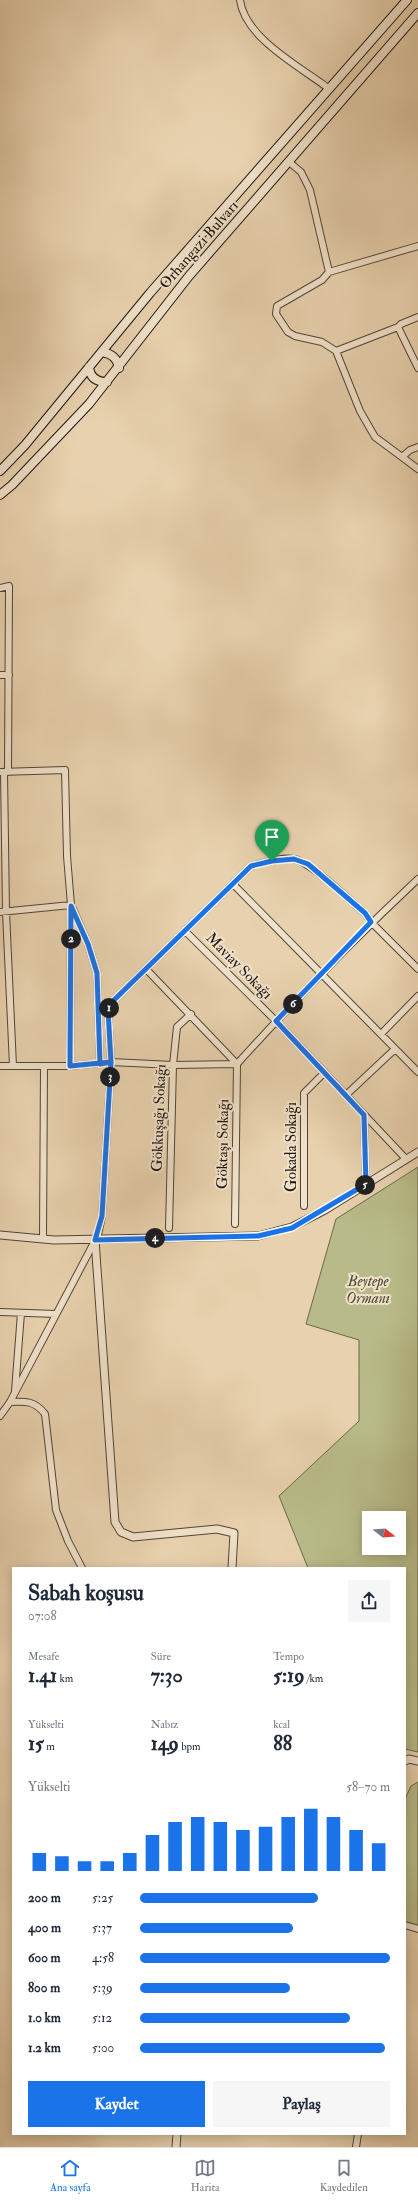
<!DOCTYPE html>
<html lang="tr">
<meta charset="utf-8">
<style>
body{margin:0;font-family:"IM FELL Double Pica",serif;background:#f6f6f7;color:#1f2937;height:100vh;display:flex;flex-direction:column;font-size:15px;white-space:nowrap}
*{box-sizing:border-box;margin:0}
p{font-size:13px;color:#747a83}
.icon{flex:none;width:22px;height:22px;fill:none;stroke:currentColor;stroke-width:2;stroke-linecap:round;stroke-linejoin:round}
.map{position:relative;flex:1;overflow:hidden}
.sheet{position:absolute;left:12px;top:1567px;width:394px;height:568px;display:flex;flex-direction:column;background:#fff;border-radius:0px;box-shadow:0 2px 10px #0003}
.sheet>*{flex:none}
.needle{width:26px;rotate:107deg}
.fabs{position:absolute;left:362px;top:1511px;display:grid;gap:8px}
.fabs a{display:grid;place-items:center;width:44px;height:44px;border-radius:0px;background:#fff;box-shadow:0 2px 10px #0003;font-size:20px}
.pin{position:absolute;display:grid;place-items:center;width:34px;height:34px;color:#fff;margin:-41px -17px;border-radius:50% 50% 50% 0;rotate:-45deg;box-shadow:0 0 4px #0007}
.pin .icon{rotate:45deg}
.km{position:absolute;width:20px;height:20px;margin:-10px;border-radius:50%;background:#222;color:#fff;font-size:11px;line-height:20px;text-align:center}
.round{display:grid;place-items:center;flex:none;width:42px;height:42px;border-radius:0px;background:#f6f6f7}
.summary{display:flex;align-items:center;justify-content:space-between;height:68px;padding:0 16px}
h1{font-size:22px;font-weight:700;line-height:30px}
.stats{display:grid;grid-template-columns:repeat(3,1fr);gap:6px;height:68px;padding:4px 16px}
.stats div{display:grid;align-content:center}
.stats b{font-size:20px;font-weight:700}
.stats small{font-size:11px;font-weight:400}
.stats p{font-size:11px}
.chart{height:112px;padding:8px 16px}
.chart p{display:flex;justify-content:space-between}
.chart svg{width:100%;height:72px;margin-top:4px;stroke:#1a73e8;stroke-width:6}
.cta{display:flex;gap:8px;margin-top:auto;padding:8px 16px}
.cta a{flex:1;height:46px;border-radius:0px;background:#1a73e8;color:#fff;font-size:16px;font-weight:700;line-height:46px;text-align:center}
.cta a+a{background:#f6f6f7;color:#1f2937}
ul{padding:0 16px;list-style:none;font-size:13px}
li{display:grid;grid-template-columns:64px 48px 1fr;align-items:center;height:30px}
li i{height:10px;border-radius:5px;background:#1a73e8}
.tabs{display:flex;justify-content:space-around;align-items:center;height:56px;border-top:1px solid #e0e1e3;background:#fff;font-size:11px;color:#747a83}
.tabs a{display:grid;justify-items:center;gap:2px}
.tabs .current{color:#1a73e8}
.map>svg:first-child{display:block}
</style>
<div class="map">
<svg width="418" height="2147" viewBox="0 0 418 2147">
<rect width="100%" height="100%" fill="#e8d1ae"/>
<filter id="stains"><feTurbulence type="fractalNoise" baseFrequency=".005" numOctaves="4"/><feColorMatrix values="0 0 0 0 .2 0 0 0 0 .09 0 0 0 0 .02 0 0 0 .5 -.17"/></filter>
<radialGradient id="worn" r=".72"><stop offset=".6" stop-color="#630" stop-opacity="0"/><stop offset="1" stop-color="#630" stop-opacity=".3"/></radialGradient>
<path fill="#b8bb89" stroke="#6a684b" fill-rule="evenodd" d="M418 1167V1752L405 1749V1568H308L279 1496 359 1421V1340L306 1324 336 1219ZM369 1518H399V1548H369Z
M418 1782V1927L405 1924V1799L411 1786Z"/>
<g fill="none" stroke-linecap="round" stroke-linejoin="round">
<defs>
<path id="minor" d="M240 0C245 38 299 66 328 88
M289 162 301 172 310 190 329 272 418 246
M329 272 322 280 277 306 276 314 288 332 295 336 322 342 336 351 398 327
M418 317 401 324 398 327 418 368
M336 351 360 411 375 437 402 457 410 450 418 447
M402 457 418 469
M0 588 9 586 8 772
M0 675H9
M0 772 65 770 67 856 71 905 70 1066
M4 772 6 912 13 1066
M233 884 418 1072
M73 909 88 944 97 973 100 1064
M0 912 71 905
M185 931 276 1021 406 1159
M146 969 237 1064 235 1224
M381 1034 418 996
M0 1066H70L111 1062 173 1065 237 1064C295 1000 355 938 418 879
M346 1095 395 1049
M364 1115 366 1184
M304 1206V1093L324 1073
M169 1228 173 1065 177 1027 191 1014
M43 1239 44 1066
M0 1312 56 1314
M15 1391 21 1313
M10 1402C26 1401 35 1401 45 1414L56 1510 68 1541 82 1568
M0 1416 10 1402 98 1235 102 1216 111 1062 108 1010 112 1002 251 866C264 863 281 857 294 859 311 862 350 901 365 913L371 922 418 969
M405 1925 418 1929
M356 2147 358 2134"/>
<path id="tertiary" d="M0 1235 54 1240 258 1236 292 1227 325 1210 418 1152
M95 1240 115 1522 121 1532 133 1537 217 1529 234 1533 232 1568
M405 1761 409 1759 418 1761
M176 2147 177 2134"/>
<path id="secondary" d="M102 352C112 354 117 358 119 368
M89 367C90 378 97 382 107 382
M0 471 25 445 150 293 407 0
M0 495 12 485 89 404 189 276 418 13"/>
</defs>
<use href="#minor" stroke="#504535" stroke-width="8"/>
<use href="#tertiary" stroke="#504535" stroke-width="9"/>
<use href="#secondary" stroke="#1d160d" stroke-width="10"/>
<use href="#minor" stroke="#f0e1ca" stroke-width="6"/>
<use href="#tertiary" stroke="#f0e1ca" stroke-width="7"/>
<use href="#secondary" stroke="#f0e1ca" stroke-width="8"/>
</g>
<g fill="none" stroke-linecap="round" stroke-linejoin="round">
<defs>
<path id="route" d="M272 861 251 866 112 1002 108 1010 111 1062 70 1066 71 906 88 944 97 973 100 1064 111 1062 102 1216 95 1240 258 1236 292 1228 366 1184 364 1115 276 1021 371 922 365 913 308 864 294 859 272 861"/>
</defs>
<use href="#route" stroke="#fff" stroke-width="8"/>
<use href="#route" stroke="#1a73e8" stroke-width="5"/>
</g>
<g text-anchor="middle" dominant-baseline="central" stroke-width="4" stroke-linejoin="round" paint-order="stroke">
<g font-size="15" fill="#1d160d" stroke="#f0e1ca">
<text transform="translate(199 245) rotate(-49)">Orhangazi Bulvarı</text>
<text transform="translate(239 966) rotate(45)">Maviay Sokağı</text>
<text transform="translate(159 1118) rotate(-88)">Gökkuşağı Sokağı</text>
<text transform="translate(223 1144) rotate(-89)">Göktaşı Sokağı</text>
<text transform="translate(291 1147) rotate(-90)">Gokada Sokağı</text>
</g>
<g font-size="15" font-style="italic" fill="#4c4832" stroke="#f0e1ca">
<text x="368" y="1281">Beytepe<tspan x="368" dy="17">Ormanı</tspan></text>
</g>
</g>
<rect width="100%" height="100%" filter="url(#stains)"/>
<rect width="100%" height="100%" fill="url(#worn)"/>
</svg>
<div class="fabs">
<a><svg class="needle" viewBox="-14 -14 28 28"><path d="M0-13l5 13h-10z" fill="#e53935"/><path d="M0 13l5-13h-10z" fill="#747a83"/></svg></a>
</div>
<div class="pin" style="left:272px;top:861px;background:#1e9e55"><svg class="icon" aria-label="arrive" viewBox="0 0 24 24"><path d="M6 21V4h12l-3 4 3 4H6"/></svg></div>
<b class="km" style="left:109px;top:1008px">1</b>
<b class="km" style="left:71px;top:939px">2</b>
<b class="km" style="left:110px;top:1077px">3</b>
<b class="km" style="left:155px;top:1238px">4</b>
<b class="km" style="left:365px;top:1185px">5</b>
<b class="km" style="left:293px;top:1004px">6</b>
<section class="sheet">
<div class="summary"><div><h1>Sabah koşusu</h1><p>07:08</p></div><a class="round"><svg class="icon" aria-label="share" viewBox="0 0 24 24"><path d="M12 15V3M7 8l5-5 5 5M5 13v7h14v-7"/></svg></a></div>
<div class="stats">
<div><p>Mesafe</p><b>1.41<small> km</small></b></div>
<div><p>Süre</p><b>7:30</b></div>
<div><p>Tempo</p><b>5:19<small> /km</small></b></div>
</div>
<div class="stats">
<div><p>Yükselti</p><b>15<small> m</small></b></div>
<div><p>Nabız</p><b>149<small> bpm</small></b></div>
<div><p>kcal</p><b>88</b></div>
</div>
<div class="chart"><p><span>Yükselti</span>58–70 m</p>
<svg viewBox="0 0 160 44" preserveAspectRatio="none"><path d="M5 44V33M15 44V35M25 44V38M35 44V38M45 44V33M55 44V22M65 44V14M75 44V11M85 44V14M95 44V19M105 44V17M115 44V11M125 44V6M135 44V11M145 44V19M155 44V27"/></svg>
</div>
<ul>
<li><b>200 m</b>5:25<i style="width:71%"></i></li>
<li><b>400 m</b>5:37<i style="width:61%"></i></li>
<li><b>600 m</b>4:58<i style="width:100%"></i></li>
<li><b>800 m</b>5:39<i style="width:60%"></i></li>
<li><b>1.0 km</b>5:12<i style="width:84%"></i></li>
<li><b>1.2 km</b>5:00<i style="width:98%"></i></li>
</ul>
<div class="cta"><a>Kaydet</a><a>Paylaş</a></div>
</section>
</div>
<nav class="tabs">
<a class="current"><svg class="icon" aria-label="home" viewBox="0 0 24 24"><path d="M3 11l9-7 9 7M6 9v11h12V9"/></svg>Ana sayfa</a>
<a><svg class="icon" aria-label="map" viewBox="0 0 24 24"><path d="M3 6l6-2 6 2 6-2v14l-6 2-6-2-6 2zM9 4v14M15 6v14"/></svg>Harita</a>
<a><svg class="icon" aria-label="saved" viewBox="0 0 24 24"><path d="M7 4h10v16l-5-4-5 4z"/></svg>Kaydedilen</a>
</nav>
